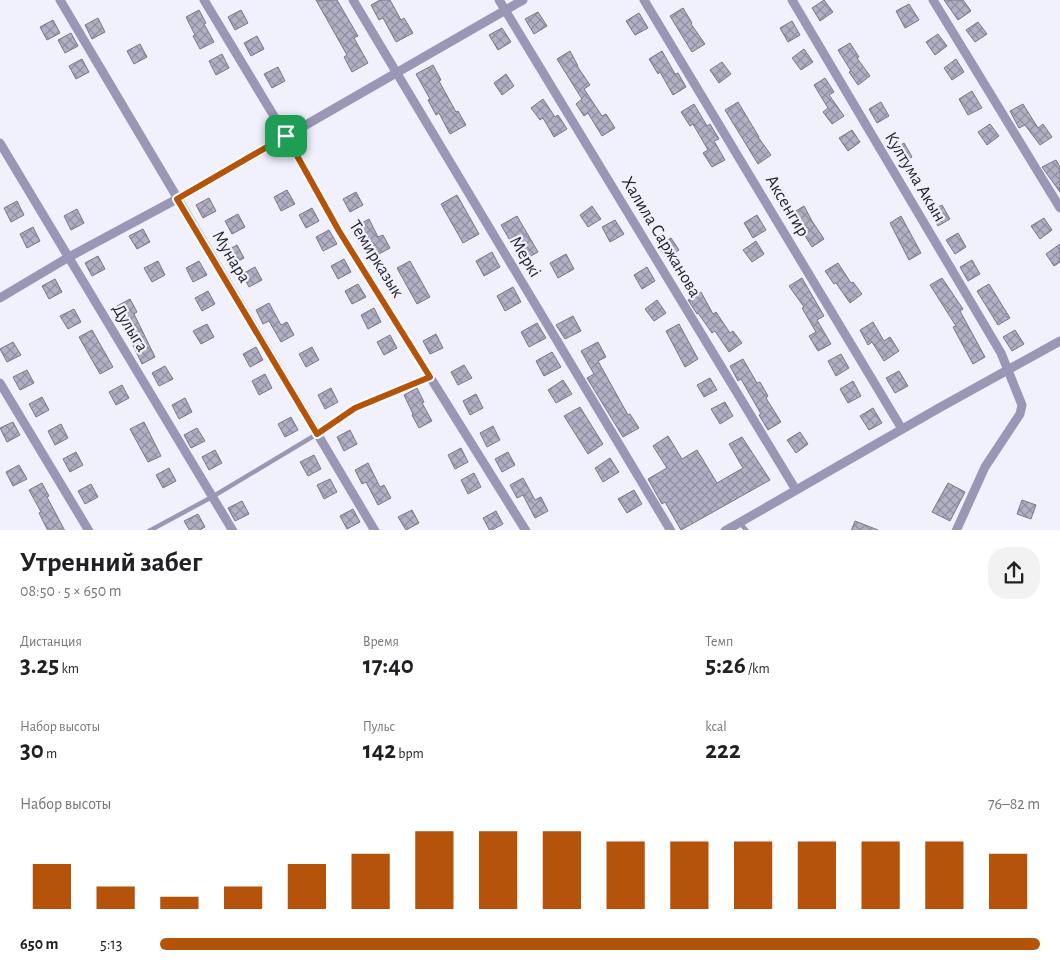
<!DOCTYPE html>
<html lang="ru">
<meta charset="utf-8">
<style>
body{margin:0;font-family:"Alegreya Sans",sans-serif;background:#f2f2f2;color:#202124;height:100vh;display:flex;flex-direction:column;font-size:19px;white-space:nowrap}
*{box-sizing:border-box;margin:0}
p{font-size:16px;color:#757577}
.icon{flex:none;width:28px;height:28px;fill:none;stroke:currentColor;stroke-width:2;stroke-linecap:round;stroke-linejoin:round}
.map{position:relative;height:530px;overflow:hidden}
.panel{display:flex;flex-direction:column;background:#fff;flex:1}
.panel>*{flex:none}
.pin{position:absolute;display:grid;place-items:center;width:42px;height:42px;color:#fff;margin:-21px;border-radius:10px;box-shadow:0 2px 8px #0006}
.round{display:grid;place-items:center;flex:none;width:52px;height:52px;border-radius:20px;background:#f2f2f2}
.overview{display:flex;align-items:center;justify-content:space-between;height:85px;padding:0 20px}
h1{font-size:28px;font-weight:700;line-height:38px}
.figures{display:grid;grid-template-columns:repeat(3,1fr);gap:8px;height:85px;padding:5px 20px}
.figures div{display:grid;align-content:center}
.figures b{font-size:25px;font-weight:700}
.figures small{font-size:14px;font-weight:400}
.figures p{font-size:14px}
.chart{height:140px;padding:10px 20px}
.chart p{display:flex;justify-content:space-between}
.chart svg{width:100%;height:90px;margin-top:5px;stroke:#b45309;stroke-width:6}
ul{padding:0 20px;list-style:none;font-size:16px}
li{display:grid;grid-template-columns:80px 60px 1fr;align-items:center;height:38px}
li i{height:12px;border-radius:6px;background:#b45309}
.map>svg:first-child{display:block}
</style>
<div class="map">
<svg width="1060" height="531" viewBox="0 0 1060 531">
<defs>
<pattern id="building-cross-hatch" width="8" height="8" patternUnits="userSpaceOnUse" patternTransform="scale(1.25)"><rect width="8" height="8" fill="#b1afc4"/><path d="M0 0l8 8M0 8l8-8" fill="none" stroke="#908ea0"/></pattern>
</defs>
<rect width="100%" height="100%" fill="#f1f0fd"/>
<path fill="url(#building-cross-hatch)" stroke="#79778b" d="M316 0H337L358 36 354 38 368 63 352 72 344 57 347 55Z
M380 0H390L401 20 404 18 413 33 396 42 383 18 379 20 371 5Z
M824 0 833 12 820 21 812 8Z
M944 0H963L971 11 958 20Z
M909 4 919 20 905 28 896 11Z
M683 8 692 23 691 24 705 44 692 52 670 16Z
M199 10 206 23 204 24 214 42 200 49 193 36 195 35 186 17Z
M241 10 248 23 235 30 228 17Z
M538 12 547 26 534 34 525 19Z
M639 13 648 28 635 35 626 21Z
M98 18 105 32 92 39 85 25Z
M53 20 60 33 47 40 40 27Z
M792 21 800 35 788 42 780 28Z
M978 22 987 34 975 42 966 30Z
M502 28 511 42 498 50 489 35Z
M71 33 78 46 65 53 58 40Z
M938 34 947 46 935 55 926 42Z
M257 36 264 49 251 56 244 43Z
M850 43 859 57 857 58 870 76 858 85 849 72 851 71 838 50Z
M140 44 147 57 134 64 127 51Z
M804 49 813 62 801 70 792 58Z
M570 51 578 66H577L590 85 584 89 602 116 606 114 615 128 602 136 588 113 584 116 576 104 582 99 557 59Z
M662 51 675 74 678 73 686 87 673 95 660 72 658 74 649 59Z
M222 54 229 68 216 75 209 61Z
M82 59 89 72 76 79 69 66Z
M956 59 964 72 952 80 944 68Z
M722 62 731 74 719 83 710 70Z
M433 65 441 80 439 81 456 112 458 111 466 125 450 134 439 113 436 115 428 100 430 99 416 74Z
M278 67 285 81 272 88 264 74Z
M506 74 514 86 502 95 494 83Z
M825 78 834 92 829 95 844 116 832 124 823 112 828 108 814 85Z
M972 91 982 108 968 115 959 99Z
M543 99 555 117 558 115 567 129 554 137 543 118 540 120 531 108Z
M738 102 759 137H758L771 155 758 164 725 110Z
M881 102 889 116 877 123 869 109Z
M694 104 707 126 710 124 719 139 714 141 725 160 712 167 703 153 708 150 693 124 690 126 681 112Z
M1023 104 1038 128 1043 124 1052 137 1040 145 1025 125 1019 128 1010 111Z
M990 124 999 136 987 145 978 132Z
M852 130 860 142 848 151 839 138Z
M904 143 912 157 900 164 892 150Z
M1056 160 1060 167V192L1042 167Z
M287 190 295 204 281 211 274 197Z
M356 192 363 205 350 212 343 199Z
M457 195 479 234 463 243 441 204Z
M209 198 216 211 203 218 196 205Z
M17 201 24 215 11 222 4 208Z
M942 205 950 219 938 226 930 212Z
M592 206 601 219 588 227 580 215Z
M804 206 812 221 824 239 812 247 791 214Z
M312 208 319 221 306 228 299 215Z
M77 209 84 223 71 230 64 216Z
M238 214 245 227 232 234 225 221Z
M757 215 766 230 753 238 744 223Z
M517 216 538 252 522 261 501 225Z
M901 216 921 253 909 260 890 223Z
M1044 218 1052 230 1040 239 1031 226Z
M369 219 378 237 383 235 390 248 377 255 367 237 363 239 356 226Z
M615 220 624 234 610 242 602 227Z
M33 227 40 241 27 248 20 234Z
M143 229 150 242 137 249 129 236Z
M329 230 337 244 323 251 316 237Z
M958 233 966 247 955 254 946 240Z
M671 238 679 250 667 259 658 246Z
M756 241 764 254 752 262 743 250Z
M1060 244V262L1054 266 1046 254Z
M237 245 244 258 231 265 224 252Z
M492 252 500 267 484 276 476 261Z
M566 254 574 269 558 278 550 263Z
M98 256 105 269 92 276 85 263Z
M344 259 351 272 338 279 331 266Z
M972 260 980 274 968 281 960 267Z
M158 261 165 275 152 282 144 268Z
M199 261 207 275 193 282 186 268Z
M410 261 430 297 417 304 397 268Z
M838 263 851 283 853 282 862 294 850 303 836 283 834 284 825 271Z
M255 267 262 280 249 287 242 274Z
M647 267 655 281 642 289 634 275Z
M802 278 824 316 817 320 831 344 818 351 809 336 816 332 802 308 804 307 789 286Z
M942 278 963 309 960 311 985 357 973 364 953 327 956 326 930 285Z
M55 279 62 292 49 299 42 286Z
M358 284 366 297 352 304 345 291Z
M989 284 1010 318 998 325 977 291Z
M513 287 521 302 505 311 497 296Z
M208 291 215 304 202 311 195 298Z
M701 292 713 314 716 312 730 333 733 331 742 343 729 352 715 331 712 333 698 313 697 314 688 300Z
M130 299 137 312 134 314 155 357 142 364 126 331 129 329 117 306Z
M657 300 666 313 654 321 645 309Z
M269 303 281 325 287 322 294 335 281 342 269 321 263 324 256 310Z
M374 308 381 322 368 329 361 315Z
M74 309 81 322 68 329 60 316Z
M573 316 581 331 565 339 556 325Z
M873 322 884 341 890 337 899 351 884 361 872 342 868 345 860 330Z
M537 323 546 338 529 347 521 332Z
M207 324 214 337 201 344 193 331Z
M679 324 698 359 685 367 666 331Z
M92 330 113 367 100 374 79 337Z
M1015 330 1024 344 1012 351 1003 337Z
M436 334 443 348 430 354 423 341Z
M390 335 397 348 384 355 377 342Z
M13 342 21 355 7 362 0 349Z
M598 342 606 357 598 361 628 415 630 414 639 428 623 437 587 378 594 374 581 351Z
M256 347 263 360 250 367 243 354Z
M312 347 319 360 306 367 299 354Z
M552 352 561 367 544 376 536 361Z
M841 354 849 368 836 376 828 361Z
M743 359 757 383 760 382 768 396 766 398 781 422 768 430 759 415 761 414 741 379 738 381 730 366Z
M464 365 472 378 458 385 451 372Z
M165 366 173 379 159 386 152 373Z
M27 370 34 383 20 390 13 377Z
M899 371 908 386 895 393 886 378Z
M265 374 272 388 259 395 252 381Z
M710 378 717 390 704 397 697 385Z
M563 380 572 394 556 403 548 390Z
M853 381 861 396 848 403 840 389Z
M122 385 129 398 116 405 109 392Z
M331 388 338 402 325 409 318 395Z
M417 388 424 402 422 403 432 421 419 428 412 415 413 414 404 395Z
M476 394 483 408 470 415 463 401Z
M42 397 49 410 36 417 29 404Z
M185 398 192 412 179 419 172 405Z
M725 402 733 416 720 424 711 409Z
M580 407 603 444 588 454 564 416Z
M873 408 882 423 869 430 860 416Z
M291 417 298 430 285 437 278 424Z
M13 422 20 435 7 442 0 428Z
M144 422 161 456 148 462 130 429Z
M61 424 68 438 55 445 48 431Z
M493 426 500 440 487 447 480 433Z
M197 428 205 441 191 448 184 435Z
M350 430 357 444 344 451 337 437Z
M800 432 808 444 796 453 787 440Z
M668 436 682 459 697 450 717 483 743 468 729 444 742 437 770 480 681 530 665 502 662 504 648 479 667 468 653 446Z
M461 448 468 462 455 469 448 455Z
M215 450 222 463 209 470 202 457Z
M76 452 83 465 70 472 63 459Z
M508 452 515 465 502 472 495 459Z
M314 455 321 469 308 476 300 462Z
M610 458 619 472 603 482 595 468Z
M368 463 380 487 384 485 391 498 378 505 366 482 362 484 355 470Z
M19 465 27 479 13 486 6 472Z
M169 468 176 481 163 488 156 475Z
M474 473 481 487 468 494 461 480Z
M523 478 535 500 541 497 548 511 535 518 523 495 517 498 510 485Z
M330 479 337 492 324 499 317 485Z
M42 483 49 496 47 497 65 531H48L39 513 41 512 29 490Z
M948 483 965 492 950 521 932 512Z
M91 484 98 497 85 504 78 491Z
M634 490 642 504 627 513 618 499Z
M1022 500 1036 505 1031 519 1017 514Z
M242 501 249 514 235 521 228 508Z
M353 509 360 522 347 529 340 516Z
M412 510 419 523 406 530 398 517Z
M496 511 503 524 490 531 483 518Z
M198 514 205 527 198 531H190L184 521Z
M855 521 878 530V531H851Z"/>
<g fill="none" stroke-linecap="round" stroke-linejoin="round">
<path stroke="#9a97b6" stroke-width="4.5" d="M740 523 747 531
M149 531 212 497 317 434 355 408 430 377"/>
<path stroke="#9a97b6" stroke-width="9" d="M60 0 375 531
M204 0 286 136 339 231 526 531
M353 0 671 531
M499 0 796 490
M644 0 902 429
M792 0 1001 353 1022 405 1020 414 985 467 956 531
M933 0 1060 208
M0 143 233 531
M0 298 69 257 177 199 523 0
M0 383 89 531
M725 531 939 408 1060 341"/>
</g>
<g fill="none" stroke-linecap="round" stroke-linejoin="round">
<defs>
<path id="route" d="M286 136 339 231 430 377 355 408 317 434 177 199Z"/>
</defs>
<use href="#route" stroke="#fff" stroke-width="10"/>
<use href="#route" stroke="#b45309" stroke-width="6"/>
</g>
<g text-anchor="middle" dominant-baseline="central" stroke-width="4.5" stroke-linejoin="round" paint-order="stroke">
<g font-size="18" fill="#26252e" stroke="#f1f0fd">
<text transform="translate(915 177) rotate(59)">Култума Акын</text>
<text transform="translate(787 206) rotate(59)">Аксенгир</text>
<text transform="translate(661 237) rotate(59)">Халила Саржанова</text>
<text transform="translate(231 257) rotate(59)">Мунара</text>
<text transform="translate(525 257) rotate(59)">Меркі</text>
<text transform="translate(376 259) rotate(58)">Темирказык</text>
<text transform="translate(130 328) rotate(59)">Дулыга</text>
</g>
</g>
</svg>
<div class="pin" style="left:286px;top:136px;background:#1e9e55"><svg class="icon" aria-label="arrive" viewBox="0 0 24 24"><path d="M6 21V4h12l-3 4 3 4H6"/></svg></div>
</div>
<section class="panel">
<div class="overview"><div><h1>Утренний забег</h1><p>08:50 · 5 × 650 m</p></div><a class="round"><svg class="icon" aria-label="share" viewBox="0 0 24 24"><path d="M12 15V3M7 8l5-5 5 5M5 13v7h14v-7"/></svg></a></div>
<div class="figures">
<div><p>Дистанция</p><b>3.25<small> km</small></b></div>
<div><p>Время</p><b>17:40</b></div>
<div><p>Темп</p><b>5:26<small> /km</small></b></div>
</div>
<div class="figures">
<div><p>Набор высоты</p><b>30<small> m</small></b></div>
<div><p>Пульс</p><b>142<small> bpm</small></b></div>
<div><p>kcal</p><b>222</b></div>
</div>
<div class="chart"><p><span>Набор высоты</span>76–82 m</p>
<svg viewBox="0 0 160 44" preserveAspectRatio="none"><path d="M5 44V22M15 44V33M25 44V38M35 44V33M45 44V22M55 44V17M65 44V6M75 44V6M85 44V6M95 44V11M105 44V11M115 44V11M125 44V11M135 44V11M145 44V11M155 44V17"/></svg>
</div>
<ul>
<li><b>650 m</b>5:13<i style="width:100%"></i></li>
</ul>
</section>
